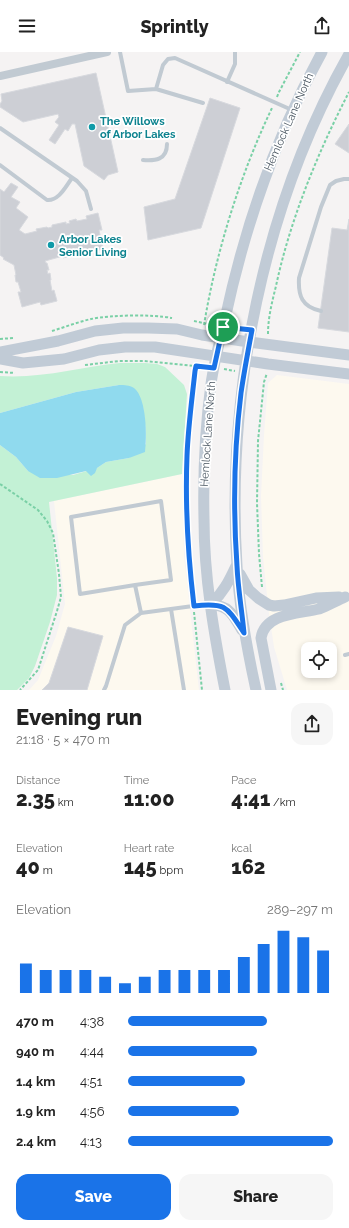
<!DOCTYPE html>
<meta charset="utf-8">
<style>
body{margin:0;font-family:Raleway,sans-serif;background:#f6f6f6;color:#222;height:100vh;display:flex;flex-direction:column;font-size:15px;white-space:nowrap}
*{box-sizing:border-box;margin:0}
p{font-size:13px;color:#767676}
.icon{flex:none;width:22px;height:22px;fill:none;stroke:currentColor;stroke-width:2;stroke-linecap:round;stroke-linejoin:round}
.map{position:relative;height:638px;overflow:hidden}
.panel{display:flex;flex-direction:column;background:#fff;flex:1}
.panel>*{flex:none}
.tools{position:absolute;left:301px;top:590px;display:grid;gap:8px}
.tools a{display:grid;place-items:center;width:36px;height:36px;border-radius:8px;background:#fff;box-shadow:0 2px 6px #0003;font-size:20px}
.pin{position:absolute;display:grid;place-items:center;width:34px;height:34px;color:#fff;margin:-17px;border:2px solid #fff;border-radius:50%;box-shadow:0 1px 4px #0007}
.round{display:grid;place-items:center;flex:none;width:42px;height:42px;border-radius:12px;background:#f6f6f6}
.headline{display:flex;align-items:center;justify-content:space-between;height:68px;padding:0 16px}
h1{font-size:22px;font-weight:800;line-height:30px}
.metrics{display:grid;grid-template-columns:repeat(3,1fr);gap:6px;height:68px;padding:4px 16px}
.metrics div{display:grid;align-content:center}
.metrics b{font-size:20px;font-weight:800}
.metrics small{font-size:11px;font-weight:400}
.metrics p{font-size:11px}
.chart{height:112px;padding:8px 16px}
.chart p{display:flex;justify-content:space-between}
.chart svg{width:100%;height:72px;margin-top:4px;stroke:#1a73e8;stroke-width:6}
.button{display:flex;gap:8px;margin-top:auto;padding:8px 16px}
.button a{flex:1;height:46px;border-radius:12px;background:#1a73e8;color:#fff;font-size:16px;font-weight:800;line-height:46px;text-align:center}
.button a+a{background:#f6f6f6;color:#222}
ul{padding:0 16px;list-style:none;font-size:13px}
li{display:grid;grid-template-columns:64px 48px 1fr;align-items:center;height:30px}
li i{height:10px;border-radius:5px;background:#1a73e8}
header{display:flex;justify-content:space-between;align-items:center;height:52px;padding:0 16px;background:#fff;font-size:18px;font-weight:800}
.map>svg:first-child{display:block}
</style>
<header><svg class="icon" aria-label="menu" viewBox="0 0 24 24"><path d="M4 6h16M4 12h16M4 18h16"/></svg>Sprintly<svg class="icon" aria-label="share" viewBox="0 0 24 24"><path d="M12 15V3M7 8l5-5 5 5M5 13v7h14v-7"/></svg></header>
<div class="map">
<svg width="349" height="638" viewBox="0 0 349 638">
<rect width="100%" height="100%" fill="#f5f3f3"/>
<path fill="#fdf9ef" fill-rule="evenodd" d="M277 323 349 332V638H287L274 595 269 562 263 505 261 444 264 383 268 331ZM308 597H330V619H308Z
M182 422 184 504 199 638H29L38 628 56 584 65 552 54 449Z"/>
<path fill="#c3f1d5" d="M120 311H145L157 312 165 315 184 333 187 342 182 422 49 450 57 526V543L50 570 35 614 29 626 17 638H0V393L16 405 28 419 73 423 97 416 106 410 129 406 146 392V380L143 355 119 333 76 340 0 361V324C40 327 81 315 120 311Z"/>
<path fill="#90daee" d="M119 333C125 333 129 333 134 336 147 346 147 386 145 400L129 406 106 410 97 416 95 421 91 424 86 419 57 426H40L28 419 16 405 0 393V361L76 340Z"/>
<path fill="#cdcfd5" stroke="#d7d9de" d="M96 21 118 120 108 123 104 128 84 114 75 72H72L68 79 65 77 55 92 49 88 59 73 55 70 59 65 58 62 23 70 0 55V52L2 49 1 42Z
M210 46 240 56 201 176 148 188 144 155 175 147Z
M349 72V101L335 92Z
M11 131 18 135 11 145 20 150 16 156 28 165 19 178 25 182 37 179 36 177 47 175 48 176 52 175V173L66 170V172L70 171 69 169 76 167 77 169 87 167 86 164 98 161 102 178H99L103 197 89 200V198L86 199 87 200 74 202V203L63 206V204L45 209 46 211H47L49 218H47L48 222 50 221 51 228H50L52 239 54 238 57 249 41 253 40 250 22 255 18 240H21L18 230H16L15 223H16L14 213 3 207 4 206 0 203V137L4 140Z
M349 167V280L318 276 332 176 347 178Z
M68 575 103 584 87 638H42L49 631Z"/>
<g fill="none" stroke-linecap="round" stroke-linejoin="round">
<path stroke="#7ad0a6" stroke-width="2" stroke-dasharray="3 2" stroke-linecap="butt" d="M277 45 279 40 300 0
M194 269 213 273
M204 273C216 200 240 123 272 56
M233 276 243 277
M52 279C65 275 78 270 91 267 112 263 151 262 172 266
M268 282C268 266 272 250 276 234 290 168 318 100 349 40
M0 287 13 286
M85 313 119 309H144L204 315
M224 317 235 319
M0 320 15 321
M0 432 38 458 47 469 53 481 59 522 61 545 57 559 38 618 20 638
M262 535 259 502 257 451 258 389 264 330 267 321
M193 547C187 488 185 430 190 371 191 351 193 331 197 311
M194 560 202 638
M281 631 283 638"/>
<path stroke="#c1cad2" stroke-width="4" d="M120 0 128 39 156 37 203 51
M227 30 235 12V0
M156 37 163 13 168 7 175 6 292 58
M0 76 77 129 86 139 91 157
M143 108C155 109 167 108 167 92
M0 113 47 148C59 149 66 134 72 126
M321 259C302 255 298 244 299 226L321 155 330 133 336 129 344 127H349
M135 533 80 542 71 465 161 449 171 528 135 533 141 561
M171 557 184 638
M345 603 349 602
M104 638 106 634 125 573 141 561 208 552"/>
<path stroke="#c1cad2" stroke-width="8" d="M0 24 107 0"/>
<path stroke="#c1cbd6" stroke-width="11" d="M0 300 58 289 95 279 123 276H148L177 277 202 283 249 290 349 303
M0 307 23 311 64 307 99 298 125 295H155L268 312 349 322
M240 522 249 538 258 546 269 553 274 554 284 553 316 546 339 545
M211 552C231 555 232 562 242 578
M211 552C223 541 229 529 236 514
M225 638C214 582 204 525 204 467 203 422 205 376 211 332 214 310 220 288 225 267 245 173 276 84 322 0
M256 638C247 597 239 556 237 514 226 340 263 154 349 2
M271 638 261 586C265 561 299 562 319 557 327 554 336 549 345 545"/>
</g>
<g fill="none" stroke-linecap="round" stroke-linejoin="round">
<defs>
<path id="route" d="M223 275 252 278C248 299 244 320 241 341 234 398 233 457 237 514 238 537 242 559 244 581 227 555 226 550 194 554 188 504 185 454 187 404 188 376 192 347 195 319L196 314 214 316Z"/>
</defs>
<use href="#route" stroke="#fff" stroke-width="8"/>
<use href="#route" stroke="#1a73e8" stroke-width="5"/>
</g>
<g fill="#0f9aa8" stroke="#fff" stroke-width="1.5">
<circle cx="92" cy="75" r="4"/>
<circle cx="51" cy="193" r="4"/>
</g>
<g text-anchor="middle" dominant-baseline="central" stroke-width="3.5" stroke-linejoin="round" paint-order="stroke">
<g font-size="11" font-weight="bold" fill="#0d838f" stroke="#fff" text-anchor="start">
<text x="100" y="69">The Willows<tspan x="100" dy="13">of Arbor Lakes</tspan></text>
<text x="59" y="187">Arbor Lakes<tspan x="59" dy="13">Senior Living</tspan></text>
</g>
<g font-size="11" fill="#4a5661" stroke="#fff">
<text transform="translate(289 70) rotate(-66)">Hemlock Lane North</text>
<text transform="translate(208 382) rotate(-86)">Hemlock Lane North</text>
</g>
</g>
</svg>
<div class="tools">
<a><svg class="icon" aria-label="locate" viewBox="0 0 24 24"><circle cx="12" cy="12" r="6"/><path d="M12 2v4M12 18v4M2 12h4M18 12h4"/></svg></a>
</div>
<div class="pin" style="left:223px;top:275px;background:#1e9e55"><svg class="icon" aria-label="arrive" viewBox="0 0 24 24"><path d="M6 21V4h12l-3 4 3 4H6"/></svg></div>
</div>
<section class="panel">
<div class="headline"><div><h1>Evening run</h1><p>21:18 · 5 × 470 m</p></div><a class="round"><svg class="icon" aria-label="share" viewBox="0 0 24 24"><path d="M12 15V3M7 8l5-5 5 5M5 13v7h14v-7"/></svg></a></div>
<div class="metrics">
<div><p>Distance</p><b>2.35<small> km</small></b></div>
<div><p>Time</p><b>11:00</b></div>
<div><p>Pace</p><b>4:41<small> /km</small></b></div>
</div>
<div class="metrics">
<div><p>Elevation</p><b>40<small> m</small></b></div>
<div><p>Heart rate</p><b>145<small> bpm</small></b></div>
<div><p>kcal</p><b>162</b></div>
</div>
<div class="chart"><p><span>Elevation</span>289–297 m</p>
<svg viewBox="0 0 160 44" preserveAspectRatio="none"><path d="M5 44V26M15 44V30M25 44V30M35 44V30M45 44V34M55 44V38M65 44V34M75 44V30M85 44V30M95 44V30M105 44V30M115 44V22M125 44V14M135 44V6M145 44V10M155 44V18"/></svg>
</div>
<ul>
<li><b>470 m</b>4:38<i style="width:68%"></i></li>
<li><b>940 m</b>4:44<i style="width:63%"></i></li>
<li><b>1.4 km</b>4:51<i style="width:57%"></i></li>
<li><b>1.9 km</b>4:56<i style="width:54%"></i></li>
<li><b>2.4 km</b>4:13<i style="width:100%"></i></li>
</ul>
<div class="button"><a>Save</a><a>Share</a></div>
</section>
